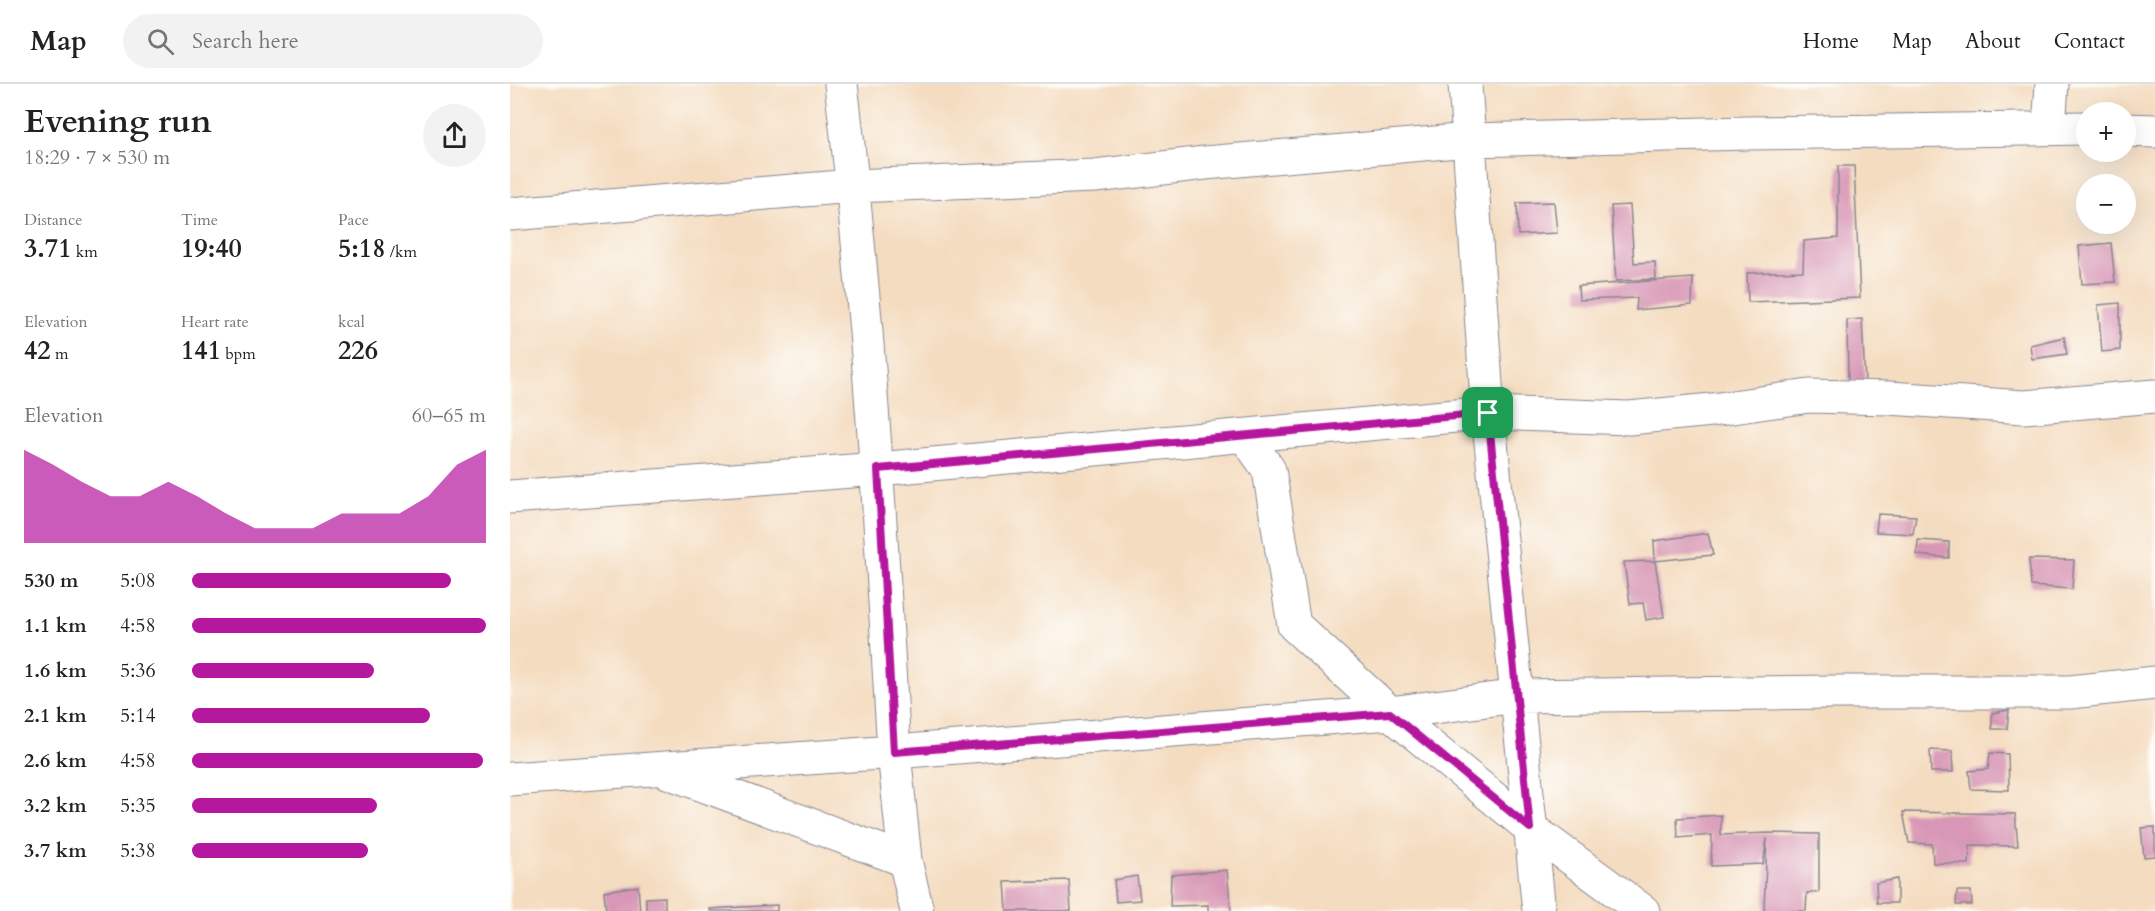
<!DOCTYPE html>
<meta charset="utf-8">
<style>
body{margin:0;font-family:Cardo,serif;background:#f2f2f2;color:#222;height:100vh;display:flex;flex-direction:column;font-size:22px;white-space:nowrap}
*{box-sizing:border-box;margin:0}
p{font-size:20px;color:#767676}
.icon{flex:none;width:33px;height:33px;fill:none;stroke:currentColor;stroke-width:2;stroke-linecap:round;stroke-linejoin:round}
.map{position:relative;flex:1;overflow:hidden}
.sheet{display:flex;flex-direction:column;background:#fff;width:510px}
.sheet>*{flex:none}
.controls{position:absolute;left:1566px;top:18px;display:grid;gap:12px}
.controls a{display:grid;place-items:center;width:60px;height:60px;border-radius:50%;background:#fff;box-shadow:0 6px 24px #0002;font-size:30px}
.pin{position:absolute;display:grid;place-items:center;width:51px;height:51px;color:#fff;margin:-26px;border-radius:12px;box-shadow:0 3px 9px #0006}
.round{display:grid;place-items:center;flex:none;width:63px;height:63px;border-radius:32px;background:#f2f2f2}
.overview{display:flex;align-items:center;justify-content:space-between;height:102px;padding:0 24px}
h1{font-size:33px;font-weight:800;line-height:45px}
.metrics{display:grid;grid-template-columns:repeat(3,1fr);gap:9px;height:102px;padding:6px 24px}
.metrics div{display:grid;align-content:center}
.metrics b{font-size:26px;font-weight:800}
.metrics small{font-size:16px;font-weight:400}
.metrics p{font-size:16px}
.chart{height:168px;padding:12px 24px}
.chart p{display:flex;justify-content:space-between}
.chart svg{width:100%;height:108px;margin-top:6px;fill:#b5179e;opacity:.7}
ul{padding:0 24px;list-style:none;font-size:20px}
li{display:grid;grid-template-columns:96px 72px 1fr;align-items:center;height:45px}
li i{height:15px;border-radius:8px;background:#b5179e}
header{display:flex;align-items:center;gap:36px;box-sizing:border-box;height:84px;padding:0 30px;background:#fff;border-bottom:2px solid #e0e0e0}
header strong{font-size:28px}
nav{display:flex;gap:33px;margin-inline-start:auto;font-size:21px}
.search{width:420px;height:54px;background:#f2f2f2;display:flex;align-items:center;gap:15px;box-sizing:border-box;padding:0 21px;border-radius:33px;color:#767676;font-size:22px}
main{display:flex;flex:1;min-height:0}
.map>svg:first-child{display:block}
</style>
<header>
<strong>Map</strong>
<div class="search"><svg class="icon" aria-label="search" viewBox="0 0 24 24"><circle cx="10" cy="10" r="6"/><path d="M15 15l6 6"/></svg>Search here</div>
<nav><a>Home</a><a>Map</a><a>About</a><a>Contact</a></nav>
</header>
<main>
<section class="sheet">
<div class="overview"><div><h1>Evening run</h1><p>18:29 · 7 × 530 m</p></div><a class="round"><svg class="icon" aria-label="share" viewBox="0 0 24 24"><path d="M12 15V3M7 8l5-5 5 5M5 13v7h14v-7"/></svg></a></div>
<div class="metrics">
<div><p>Distance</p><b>3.71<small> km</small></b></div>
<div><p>Time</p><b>19:40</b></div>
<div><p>Pace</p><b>5:18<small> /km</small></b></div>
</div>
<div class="metrics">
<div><p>Elevation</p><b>42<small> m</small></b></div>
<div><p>Heart rate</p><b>141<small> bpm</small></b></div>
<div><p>kcal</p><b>226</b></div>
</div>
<div class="chart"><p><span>Elevation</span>60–65 m</p>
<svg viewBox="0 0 160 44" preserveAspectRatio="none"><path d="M0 44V6L10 12L20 19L30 25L40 25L50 19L60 25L70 32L80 38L90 38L100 38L110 32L120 32L130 32L140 25L150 12L160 6V44z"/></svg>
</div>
<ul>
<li><b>530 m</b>5:08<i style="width:88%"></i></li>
<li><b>1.1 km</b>4:58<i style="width:100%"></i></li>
<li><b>1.6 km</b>5:36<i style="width:62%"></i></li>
<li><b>2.1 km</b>5:14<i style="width:81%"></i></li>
<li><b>2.6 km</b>4:58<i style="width:99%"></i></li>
<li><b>3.2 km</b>5:35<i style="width:63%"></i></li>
<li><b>3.7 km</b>5:38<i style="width:60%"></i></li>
</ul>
</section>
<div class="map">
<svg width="1645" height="827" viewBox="0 0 1645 827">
<rect width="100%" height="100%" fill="#fdfcf7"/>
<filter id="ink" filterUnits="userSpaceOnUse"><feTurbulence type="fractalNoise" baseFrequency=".0167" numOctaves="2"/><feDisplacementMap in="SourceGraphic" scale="12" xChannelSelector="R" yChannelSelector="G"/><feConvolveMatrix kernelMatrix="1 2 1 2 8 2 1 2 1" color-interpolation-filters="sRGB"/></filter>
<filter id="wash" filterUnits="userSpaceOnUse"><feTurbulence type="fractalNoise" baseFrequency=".008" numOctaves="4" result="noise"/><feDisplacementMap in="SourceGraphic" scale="24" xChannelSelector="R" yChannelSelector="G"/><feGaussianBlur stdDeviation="1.35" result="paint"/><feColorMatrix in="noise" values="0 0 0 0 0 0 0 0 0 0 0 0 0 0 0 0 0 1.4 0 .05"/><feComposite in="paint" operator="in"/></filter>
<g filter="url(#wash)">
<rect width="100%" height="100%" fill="#f4dcc0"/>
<g id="blocks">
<path fill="#d897b6" d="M1328 82H1344L1350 214 1238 218 1237 189 1293 187 1294 157 1328 154Z
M1044 118 1047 149 1008 151 1007 119Z
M1120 121 1124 179 1145 178 1146 195 1106 197 1101 122Z
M1601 159 1605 198 1572 200 1569 162Z
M1183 194 1182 221 1126 226 1127 214 1069 216 1068 202Z
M1610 219V266L1592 268 1588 221Z
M1352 235 1355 298 1338 297 1337 236Z
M1554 253 1557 270 1522 275 1520 261Z
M1368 430 1406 432 1403 450 1366 448Z
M1198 449 1203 471 1145 477 1144 457Z
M1408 456 1439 458V474L1407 471Z
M1519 475 1564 476 1562 505 1521 502Z
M1145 477 1154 533 1136 536 1133 519 1120 520 1114 478Z
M1499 626 1497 645H1482V629Z
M1420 666 1442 667 1443 688H1421Z
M1480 669 1498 670 1499 706 1461 705 1459 687 1478 685Z
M1393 728 1505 730 1508 762 1460 761 1459 780 1423 779 1422 760 1399 759Z
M1211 731V751L1257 749 1309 750V808L1297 809 1296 827H1254L1257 754 1253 780 1201 782 1202 751 1168 754 1167 734Z
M1645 743V772L1634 773 1631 744Z
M717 786 721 827H698V821L660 822 661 791Z
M627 792 630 816 606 818 604 796Z
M1387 795V819H1367L1366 799Z
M559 796 561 827H497L495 798Z
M128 802 130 827H96L94 807Z
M1447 807H1461L1462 821H1446Z
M155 813V827H136V814Z
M267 821V827H200V825Z"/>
</g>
</g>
<g filter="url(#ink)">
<use href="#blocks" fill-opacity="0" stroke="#88868f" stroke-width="1.5"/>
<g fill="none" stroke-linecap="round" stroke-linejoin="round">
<defs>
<path id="minor" d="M955 0 978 329 1029 827
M1539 44 1542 0
M1616 46 1645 47
M0 130 343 102 585 92 695 79 959 56 1238 49 1576 44
M735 352 759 386 784 541 880 629 1020 744 1133 827
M0 413 368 385 978 329 1119 334 1202 326 1299 312 1379 314 1514 323 1645 312
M158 688 395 776 407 827
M0 695 384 668C371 445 358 222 331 0
M395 776 384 668 880 629 1007 612 1327 608H1560L1645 599"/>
</defs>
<use href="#minor" stroke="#88868f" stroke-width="35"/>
<use href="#minor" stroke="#fff" stroke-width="33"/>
</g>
</g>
<g fill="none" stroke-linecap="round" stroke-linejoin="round" filter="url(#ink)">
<defs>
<path id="route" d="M978 329 1020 744 880 629 384 668 368 385Z"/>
</defs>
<use href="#route" stroke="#fff" stroke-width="12"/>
<use href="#route" stroke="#b5179e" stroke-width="8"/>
</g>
</svg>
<div class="controls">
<a>+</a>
<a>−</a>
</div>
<div class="pin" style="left:978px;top:329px;background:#1e9e55"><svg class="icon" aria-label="arrive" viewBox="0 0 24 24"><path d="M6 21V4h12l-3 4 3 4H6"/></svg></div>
</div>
</main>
